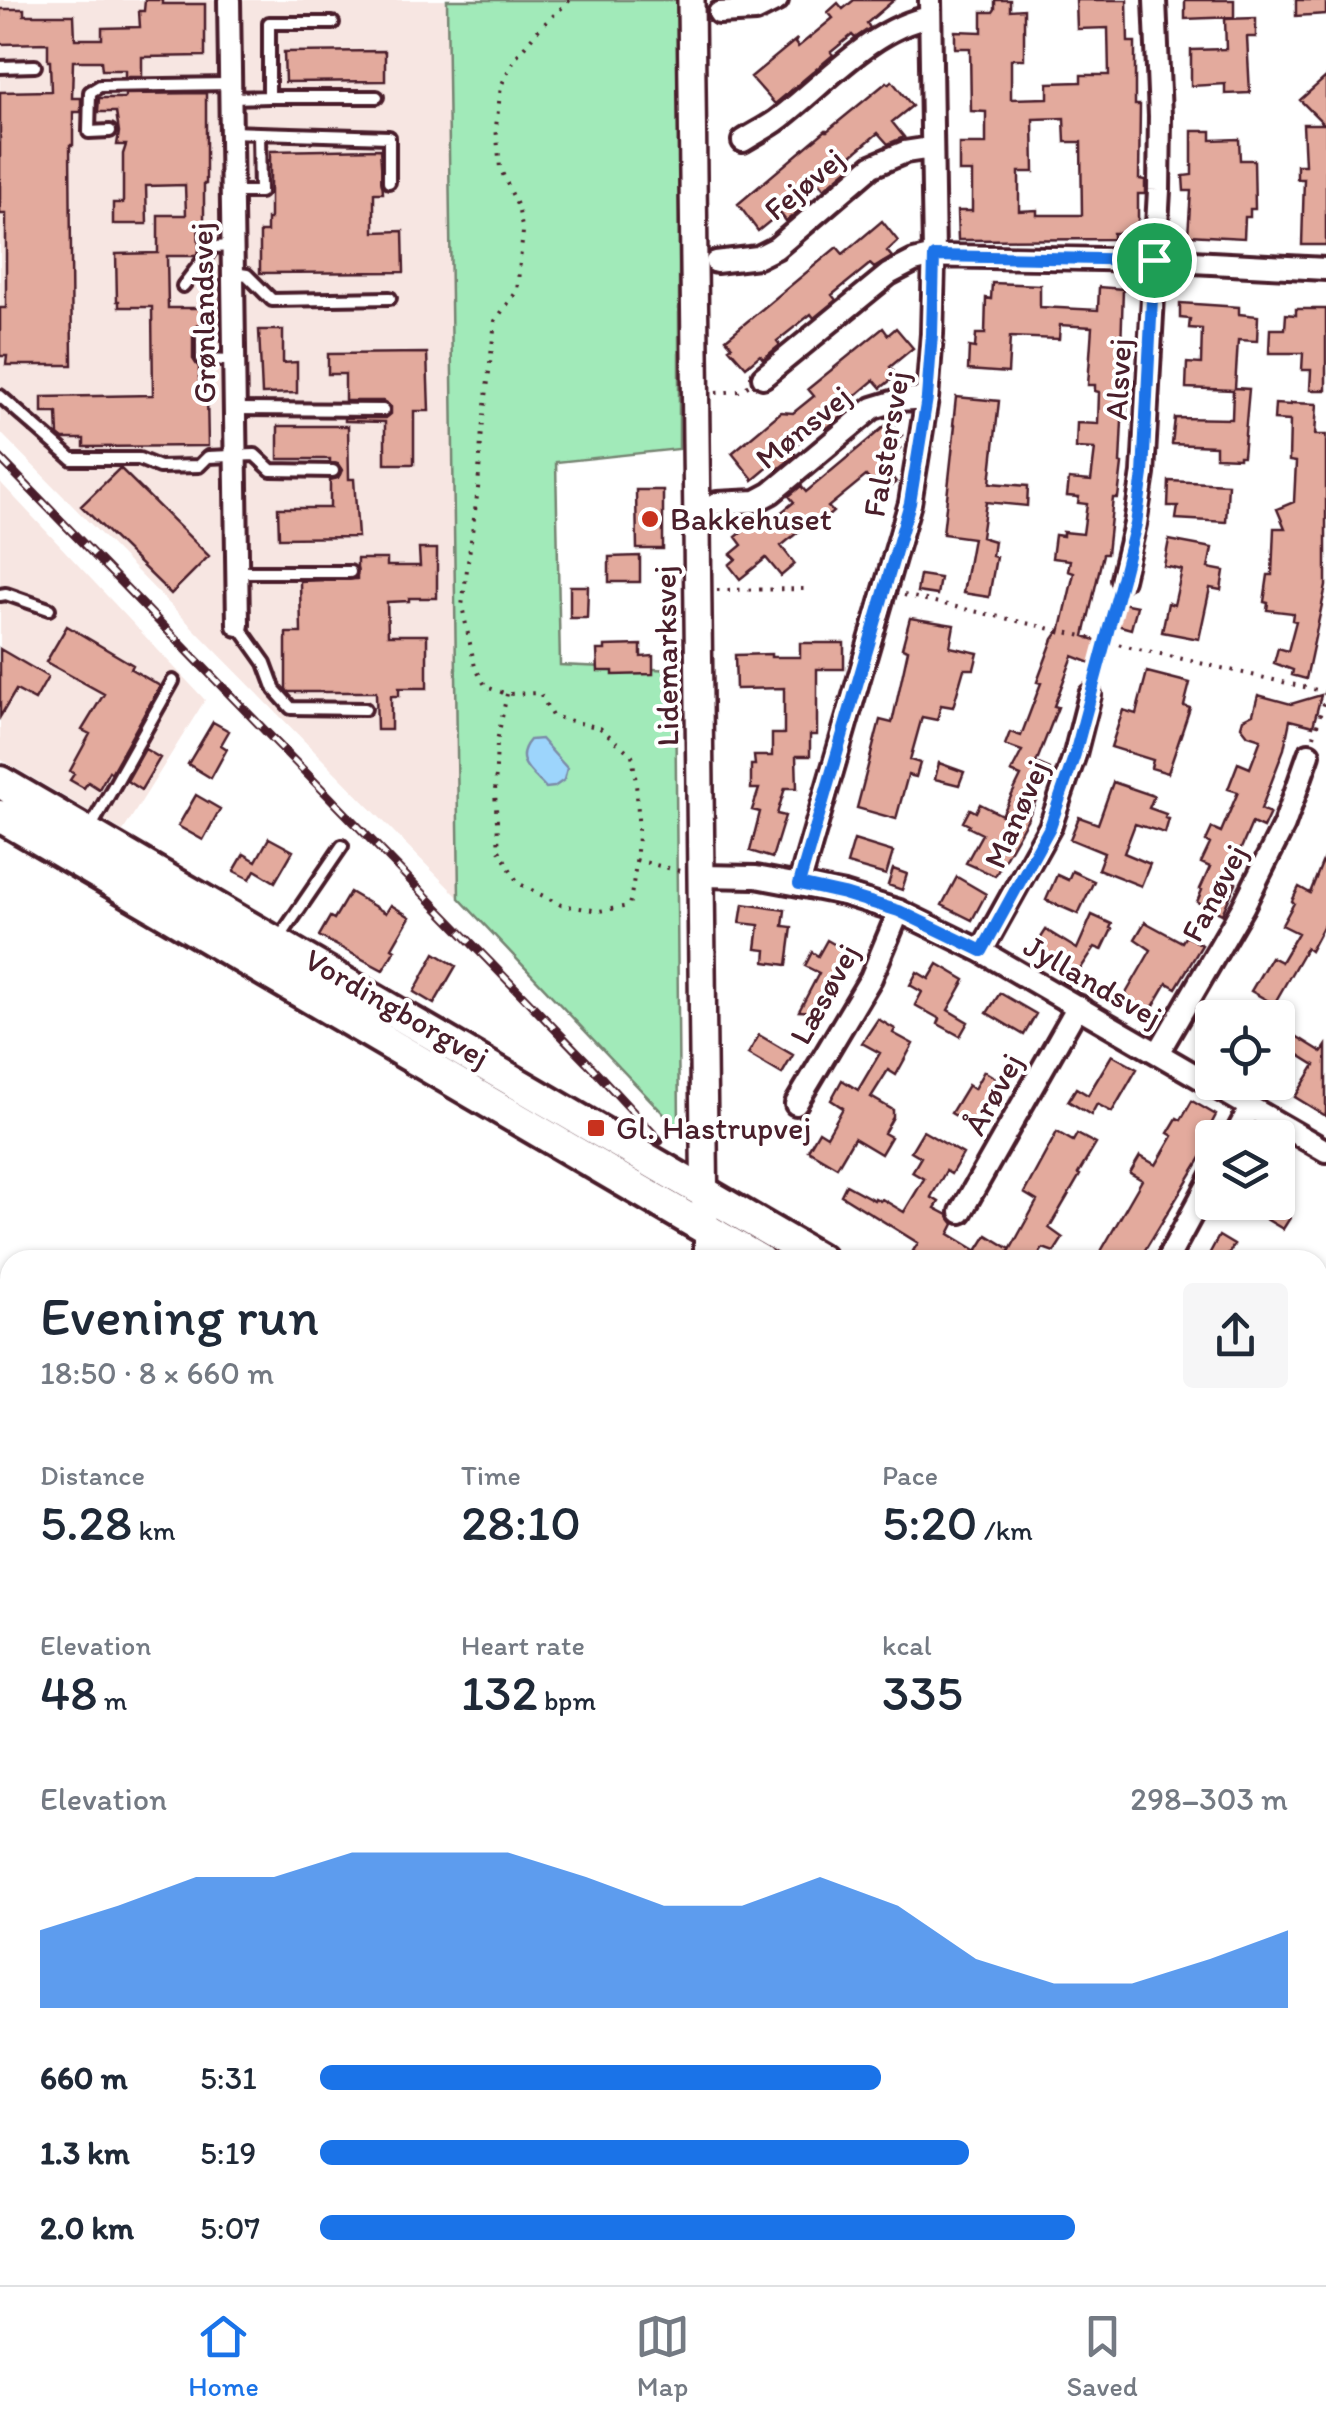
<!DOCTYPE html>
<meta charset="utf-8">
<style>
body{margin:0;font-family:Itim,sans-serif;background:#f6f6f7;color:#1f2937;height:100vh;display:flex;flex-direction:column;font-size:38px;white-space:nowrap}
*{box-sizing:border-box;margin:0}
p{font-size:32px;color:#747a83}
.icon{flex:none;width:55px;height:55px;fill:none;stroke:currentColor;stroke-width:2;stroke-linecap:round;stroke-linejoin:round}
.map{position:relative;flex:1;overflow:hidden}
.side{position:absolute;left:0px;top:1250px;width:1328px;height:1035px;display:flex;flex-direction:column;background:#fff;border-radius:30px 30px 0 0;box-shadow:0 2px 8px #0004}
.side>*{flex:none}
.buttons{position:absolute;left:1195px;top:1000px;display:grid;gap:20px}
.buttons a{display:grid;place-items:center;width:100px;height:100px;border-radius:10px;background:#fff;box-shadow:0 2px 8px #0004;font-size:50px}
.pin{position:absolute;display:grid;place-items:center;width:85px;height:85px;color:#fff;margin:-42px;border:5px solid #fff;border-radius:50%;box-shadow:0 2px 10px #0007}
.round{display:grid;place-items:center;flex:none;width:105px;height:105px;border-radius:10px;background:#f6f6f7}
.summary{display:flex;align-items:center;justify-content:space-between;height:170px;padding:0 40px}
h1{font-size:55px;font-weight:600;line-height:75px}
.metrics{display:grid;grid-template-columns:repeat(3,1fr);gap:15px;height:170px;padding:10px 40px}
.metrics div{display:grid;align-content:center}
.metrics b{font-size:50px;font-weight:600}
.metrics small{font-size:28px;font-weight:400}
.metrics p{font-size:28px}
.chart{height:280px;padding:20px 40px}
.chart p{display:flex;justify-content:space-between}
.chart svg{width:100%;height:180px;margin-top:10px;fill:#1a73e8;opacity:.7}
ul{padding:0 40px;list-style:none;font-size:32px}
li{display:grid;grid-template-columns:160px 120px 1fr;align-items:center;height:75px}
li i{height:25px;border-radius:12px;background:#1a73e8}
.menu{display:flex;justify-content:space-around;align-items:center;height:140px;border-top:2px solid #e0e1e3;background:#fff;font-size:28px;color:#747a83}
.menu a{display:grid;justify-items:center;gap:5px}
.menu .on{color:#1a73e8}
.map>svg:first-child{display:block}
</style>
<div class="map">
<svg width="1326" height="2285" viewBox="0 0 1326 2285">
<rect width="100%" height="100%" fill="#fff"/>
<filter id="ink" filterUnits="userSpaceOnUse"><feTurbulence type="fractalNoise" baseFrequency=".01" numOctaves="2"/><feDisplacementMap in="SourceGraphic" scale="20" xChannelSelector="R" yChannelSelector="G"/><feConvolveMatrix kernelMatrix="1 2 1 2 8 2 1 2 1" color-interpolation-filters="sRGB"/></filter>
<g filter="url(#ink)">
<path fill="#f7e6e2" d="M0 0H447L459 898 0 432Z
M0 482 205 700 123 831 0 759Z"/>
<path fill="#a1eab9" stroke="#768472" stroke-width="2.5" d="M447 0H679V449L556 462 560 665 675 670 679 1130 459 898Z
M1326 1666V1796L1318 1787V1680Z"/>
<path fill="#9dd5fc" stroke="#7c8ca8" stroke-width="2.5" d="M541 739 567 768 564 780 554 787 546 788C532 772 512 761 530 740Z"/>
<path fill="#e3aa9d" stroke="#4a1f2b" stroke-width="2.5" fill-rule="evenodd" d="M145 0H162V4H205V56L142 57V77H125V70H102L101 61H73L72 98H81V112H73V145H70L72 365H6L7 356H0V308H6V214H0V92L51 91 50 61H48V43L0 44V9H24V15H74L75 39H102V28L140 27 139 11H144Z
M854 0H894L867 23 870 28 855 38 852 35 831 52 833 55 775 104 751 77 797 39 795 43 798 47 833 18 828 12 838 3 843 9Z
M995 0H1010V10L1024 9V59H1011V99L1048 98V83L1081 82V75H1109L1108 28 1077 29 1076 0H1127L1128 42H1135V105H1140L1139 179 1145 180V194H1138V233H1113V239L958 240 957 211H972V172H959V144H986V112L971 111 970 48H955V31L982 32V12H993L995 9ZM1064 118 1065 142H1081L1082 215H1037V210L1019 211V172H1034L1033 119Z
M1185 0H1234V17L1185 19Z
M1296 0H1326V14L1296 16Z
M1256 18V37H1247L1250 93 1225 94V84L1191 86V50L1226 49 1225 19Z
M385 51V81L285 82 284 52Z
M1326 77V245H1302L1304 179H1297V165H1305L1303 124H1324L1300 100Z
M892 81 912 106 892 122 904 137 888 144 878 133 846 160 851 166 824 189 818 182 793 202 800 210 786 221 780 213 758 231 738 204 826 130 827 131 887 82 889 84Z
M206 93V184H204V223H198L199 251 195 256H167L168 308H214L215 325H198L193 335V359L199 367V385H202V394H207L208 446 84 447V439H63L58 435 57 413H42V397L153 395 152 307H119V301H117L116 254 158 253V215H186L185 185 146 186 147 224H113V203H123V154L126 145H117L119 132 116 112H98L99 98H125V94Z
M1192 131H1211V140L1239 139 1240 160H1254L1255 209H1250V217H1245L1244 238 1188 235 1191 191H1184L1183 176 1192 175Z
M380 149 383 193H374V232L403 231 404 272 260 273V232H267V219H270V151Z
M882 221 898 241 887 251 892 257 874 268 870 264 832 295 836 300 814 318 811 314 777 341 780 345 763 359 760 355 746 367 729 348 732 346 726 339 837 247 843 254Z
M992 283 1040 285V307L1098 310 1099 287 1123 289 1120 378 1134 380V394L1128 393 1126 421H1122L1120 463 1122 464 1118 498H1113L1107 554H1103L1084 636 1104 643 1096 665 1073 656 1054 706 1058 707 1036 763 1050 769 1027 820 995 876 966 863 982 834 968 827 969 825 963 822 970 809 976 812 980 804 1002 815 1021 776 1011 772 1022 751 1005 745 1010 732 1021 736 1041 683 1037 682 1053 639 1058 632 1060 633 1074 573 1068 571 1070 560 1052 558 1055 535 1063 536V532L1083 534 1087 504 1078 503 1079 497 1067 496 1069 479 1091 481 1095 449 1076 448 1077 423 1098 424 1099 392 1095 391V385H1088L1092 327 1060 325 1059 339 1010 337 1008 373 968 370 969 347 975 348 976 334H985L986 298 991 299Z
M1180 303 1239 307V314L1258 316 1257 341 1238 340 1235 388 1249 389 1243 456H1239V458L1216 457V446L1172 444 1175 418 1232 419 1233 390 1186 388 1187 363 1201 364 1202 329 1189 328 1190 319 1180 318Z
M1296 309H1326V390H1310L1311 370H1302L1303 353H1269L1270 329H1285L1286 314 1296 315Z
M883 328 888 335 896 328 913 348 890 367 897 375 881 388 874 380 841 408 845 413 826 429 821 423 791 449 796 455 777 470 772 464 753 480 752 478 732 453 781 412 793 413 814 396 808 389Z
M259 330H283V363L297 362V393L262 394Z
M427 353 429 411H414V464H385V422L345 421V418H386L391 414V407L383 401H345V374H328V354Z
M956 397 999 401 990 483 1028 486 1027 506 986 502 981 537 994 541 992 556 996 557 989 597 963 593 973 538 943 534 955 425H953Z
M1291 403 1317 404 1315 435H1326V586L1306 679 1292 675 1293 670 1274 663 1278 648 1288 651 1296 621 1292 620 1293 613 1267 610 1268 603 1264 602 1268 575H1272L1274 528H1285L1277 509 1294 502 1296 462 1289 461 1290 421 1274 420 1275 404 1291 405Z
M891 421 902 435 894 442 900 448 881 463 896 482 881 494 866 476 828 507 833 512 820 523 815 518 781 546 795 564 781 576 766 558 740 579 729 565 736 559 731 554 742 545 736 537 767 512 773 519 794 502 789 496 801 486 806 492Z
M278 426H348L349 479H354L358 537 279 538 278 508H330V480L338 478 342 470 338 464 330 462V459H278Z
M120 468 209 556 171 594 81 506Z
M1169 481 1228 484 1226 522 1176 519 1178 506H1168Z
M636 490H663V549H637Z
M1169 540 1212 548 1208 568 1224 571 1221 590 1210 588 1199 639 1162 632 1168 603 1174 605 1182 570 1164 566Z
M419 549H437V598H409V601L387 602 388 635H427V688H399V696H391V730H377L376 692H288L286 689V633H301L300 581 357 579V559H387V566H420Z
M640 556V582H609V557Z
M920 575 940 578 937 595 917 592Z
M570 586H588L587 618H570Z
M1122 603 1137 606 1131 629 1117 625Z
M910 618 954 625 950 647 978 653 974 669H964L953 707 941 705 937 720 922 717 910 760 920 763 916 777 908 775 896 819 857 808 880 720 892 723 908 650 902 648Z
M67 626 133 665 131 669 160 686 111 773 109 771 99 789 88 782 84 788 70 780 74 774 70 771 90 734 82 730 104 694 46 662Z
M800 643H844V669H817V735H810V756H796L797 788H785L777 814 785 816 772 858 750 851 760 812 752 810 759 789H751V765H755L754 756H772V734H784V688L736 689 735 655 771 654V657H800Z
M641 645V657L653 656V674L613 675V671H598L597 650H605V646Z
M0 649 48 677 35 700 16 690 0 717Z
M1147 672 1190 683 1184 706 1190 708 1168 773 1151 768 1153 760 1111 747 1123 710 1136 714Z
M1258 695 1291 704 1321 695 1313 726 1290 720 1284 749 1261 809 1270 813 1263 828 1252 823 1228 879 1236 883 1222 914 1197 902 1202 890 1200 889 1210 867 1201 863 1210 844 1206 841 1212 828 1221 832 1238 792 1228 789 1238 763 1250 768 1261 739 1248 735 1241 726 1243 719 1253 714Z
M213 722 229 731 221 745 227 749 211 778 188 764Z
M145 749 160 758 141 790 127 781Z
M939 763 964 772 959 785 935 779Z
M1113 782 1154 796 1149 808 1166 814 1165 818 1169 819 1165 833 1135 824 1124 853 1150 864 1141 886 1098 869 1104 853 1070 839 1079 817 1098 824Z
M196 795 220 809 203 840 178 826Z
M269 838 293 851 275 882 255 870 250 879 234 871 244 854 256 861Z
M854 840 893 852 886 875 847 864Z
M1326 853V921L1310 951 1306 948 1274 1004 1251 991 1271 957 1281 962 1298 933 1282 925 1294 903 1292 901 1299 887 1310 893Z
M893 869 907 874 902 890 888 885Z
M1072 871 1094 881 1078 914 1046 900 1057 875 1068 880Z
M957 877 986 894 972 920 942 905Z
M350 892 386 913 391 905 410 917 392 948 395 950 383 970 319 936 330 917 334 919Z
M743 904 785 910 783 926 792 927 787 965 765 962 766 950 756 949 759 925 740 923Z
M1092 915 1112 924 1110 928 1112 929 1102 950 1095 947 1069 986 1062 982 1068 969 1033 950 1046 930 1077 949Z
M1145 922 1182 942 1185 937H1188L1202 945 1176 988 1167 983 1147 1017 1121 1002 1151 950 1135 939Z
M827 940 853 955 822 1012 799 1011 819 973 805 966 812 952 818 956Z
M435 953 456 966 434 1004 414 992Z
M938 964 965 980 948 1010 968 1022 960 1036 938 1024 940 1019 915 1005 922 992 910 985 917 972 929 979Z
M1000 993 1036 1014 1024 1035 987 1013Z
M878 1019 895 1029 893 1033 913 1044 896 1075 888 1070 871 1097 893 1110V1117L884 1133 891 1137 881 1154 854 1138 837 1167 808 1150 819 1131 827 1136 843 1108 831 1100 842 1080 858 1090 880 1053 862 1043Z
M1278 1025 1322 1052 1326 1046V1116L1295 1097 1315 1065 1278 1042Z
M759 1035 793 1055 782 1074 748 1054Z
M1112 1055 1137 1069 1112 1112 1097 1104 1091 1115 1068 1101 1076 1088 1088 1095Z
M984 1071 1005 1084 977 1128 951 1113 968 1085 974 1089Z
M1192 1101 1216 1115 1206 1134 1212 1138V1162L1202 1156 1139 1260H1096L1142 1180 1130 1173 1140 1156 1156 1165 1173 1136 1168 1133 1177 1118 1181 1120Z
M923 1131 963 1154 951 1174 946 1171 931 1197 939 1202 935 1208 948 1215 954 1224 949 1234 977 1251 987 1235 1010 1249 1004 1260H926L913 1251 918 1243 841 1195 846 1185 874 1200 875 1198 880 1201 882 1199 904 1212 924 1179 912 1172 921 1157 911 1151Z
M1057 1132 1073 1141 1077 1134 1096 1144 1078 1174 1080 1175 1049 1228 1063 1238 1054 1252 1043 1248 1036 1260H1023L1009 1252 1037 1201 1024 1193Z
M1268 1204 1290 1218 1283 1229 1261 1216Z
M1219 1236 1234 1245 1225 1260H1206Z"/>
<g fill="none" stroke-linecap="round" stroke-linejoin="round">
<defs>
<path id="service" d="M0 67 35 66
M269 97H377
M231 98 269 97V23H333
M110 131 89 132 90 92 100 86 229 84
M231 132 389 137V182
M232 192H260L259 133
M234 273 247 275 272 300 390 298
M183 286 213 247 232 246
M202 335V359L233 360
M0 396 72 459H139L159 467 199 466 208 457 255 455 271 470 333 471
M236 409 383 410
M238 572H350
M0 595 6 594 49 609
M238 625 265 663 275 690 291 708 365 709
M88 832 173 681
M278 940 342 846"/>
<path id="minor" d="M229 0 238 625
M719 13 755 11 777 0
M743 141C754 134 766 128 776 121 823 86 871 28 930 17
M716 262 758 257 776 248 872 166 905 152 931 148
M763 377 889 274 914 261 934 256 1154 260 1326 269
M717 503 756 501 771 493 873 408 899 400 927 398
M1122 579 1135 524 1143 474 1159 190 1160 116 1155 0
M701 876 756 877 799 885 844 894 899 911 981 951 1326 1151
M799 885 910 503 927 398 932 334 934 256 930 0
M981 951 1050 827 1075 754 1090 695
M1158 1053 1243 907 1284 825 1309 754
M796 1104 871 978 899 911
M1234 1138 1250 1108
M961 1212 1078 1006
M705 1229V1260
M1167 1260 1212 1177
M1318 1405 1326 1388
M685 2285 686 2275"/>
<path id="tertiary" d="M691 0 705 1229"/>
<path id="secondary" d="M0 782 820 1260
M0 816 759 1260
M1318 1553 1326 1558
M1318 1582 1326 1587"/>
</defs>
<use href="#service" stroke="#4a1f2b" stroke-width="18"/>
<use href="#minor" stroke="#4a1f2b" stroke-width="28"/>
<use href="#tertiary" stroke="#4a1f2b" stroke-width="32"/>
<use href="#secondary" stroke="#4a1f2b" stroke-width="38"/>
<path stroke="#4a1f2b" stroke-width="4" stroke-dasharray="2.5 8" stroke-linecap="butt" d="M716 393 739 391 750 385
M717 590 807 589
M904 595 1326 692
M1095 676 1117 598
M507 694 497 741 495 793 499 850 518 883 561 905 599 911 629 906C640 852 641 809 632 755L600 728 552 716 540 693 507 694 486 687 475 667 462 606 478 489 481 440 495 321 517 291 523 232 518 207 500 168 496 127 501 86 515 58 540 28 570 0
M1314 736 1326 693
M636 860 680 871"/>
<use href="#service" stroke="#fff" stroke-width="10"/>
<use href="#minor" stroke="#fff" stroke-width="20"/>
<use href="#tertiary" stroke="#fff" stroke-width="25"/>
<use href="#secondary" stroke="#fff" stroke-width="30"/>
<defs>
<path id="rail" d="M0 458 587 1062 660 1141
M1318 1812 1326 1820"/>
</defs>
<use href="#rail" stroke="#4a1f2b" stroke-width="9"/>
<use href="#rail" stroke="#fff" stroke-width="5" stroke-dasharray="15" stroke-linecap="butt"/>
</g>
</g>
<g fill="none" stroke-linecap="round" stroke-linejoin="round" filter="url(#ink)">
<defs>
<path id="route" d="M934 256 1154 260 1143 474 1136 524 1122 579 1075 754 1050 827 982 951 899 911 844 894 799 884 910 503 927 398 932 334Z"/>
</defs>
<use href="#route" stroke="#fff" stroke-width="20"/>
<use href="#route" stroke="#1a73e8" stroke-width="12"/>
</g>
<g fill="#c8321e" stroke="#fff" stroke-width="4">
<circle cx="650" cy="519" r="10"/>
<rect x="586" y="1118" width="20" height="20" rx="5"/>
</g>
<g text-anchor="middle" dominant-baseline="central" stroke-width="8" stroke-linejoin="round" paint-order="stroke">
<g font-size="32" fill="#4a1f2b" stroke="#fff">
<text transform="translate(804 184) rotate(-40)">Fejøvej</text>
<text transform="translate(203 313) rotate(-91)">Grønlandsvej</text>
<text transform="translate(1118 379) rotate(-87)">Alsvej</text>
<text transform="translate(803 427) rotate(-39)">Mønsvej</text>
<text transform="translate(886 444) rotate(-80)">Falstersvej</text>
<text transform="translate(666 656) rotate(-91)">Lidemarksvej</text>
<text transform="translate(1016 814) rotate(-66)">Manøvej</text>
<text transform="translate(1214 893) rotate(-62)">Fanøvej</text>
<text transform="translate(1093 981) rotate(30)">Jyllandsvej</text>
<text transform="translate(824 994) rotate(-61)">Læsøvej</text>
<text transform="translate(397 1008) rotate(30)">Vordingborgvej</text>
<text transform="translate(993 1094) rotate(-61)">Årøvej</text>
</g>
<g font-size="32" fill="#4a1f2b" stroke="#fff" text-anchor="start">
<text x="670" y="519">Bakkehuset</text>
<text x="616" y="1128">Gl. Hastrupvej</text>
</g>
</g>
</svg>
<div class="buttons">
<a><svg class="icon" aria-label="locate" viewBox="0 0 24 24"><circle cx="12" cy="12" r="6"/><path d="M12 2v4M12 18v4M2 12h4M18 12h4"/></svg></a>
<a><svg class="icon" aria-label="layers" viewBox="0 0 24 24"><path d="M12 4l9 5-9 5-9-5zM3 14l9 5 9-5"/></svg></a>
</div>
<div class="pin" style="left:1154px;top:260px;background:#1e9e55"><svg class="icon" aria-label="arrive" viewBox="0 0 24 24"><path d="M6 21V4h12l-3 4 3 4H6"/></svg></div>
<section class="side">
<div class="summary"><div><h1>Evening run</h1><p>18:50 · 8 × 660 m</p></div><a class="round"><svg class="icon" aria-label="share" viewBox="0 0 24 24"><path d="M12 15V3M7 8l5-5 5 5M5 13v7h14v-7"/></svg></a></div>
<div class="metrics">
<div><p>Distance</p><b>5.28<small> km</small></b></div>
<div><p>Time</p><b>28:10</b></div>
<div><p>Pace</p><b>5:20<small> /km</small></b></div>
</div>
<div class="metrics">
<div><p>Elevation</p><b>48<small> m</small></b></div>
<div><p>Heart rate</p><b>132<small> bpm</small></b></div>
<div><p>kcal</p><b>335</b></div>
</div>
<div class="chart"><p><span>Elevation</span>298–303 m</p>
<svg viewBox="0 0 160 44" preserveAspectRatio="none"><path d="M0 44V25L10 19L20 12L30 12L40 6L50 6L60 6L70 12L80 19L90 19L100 12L110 19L120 32L130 38L140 38L150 32L160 25V44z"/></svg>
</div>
<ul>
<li><b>660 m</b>5:31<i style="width:58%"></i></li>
<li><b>1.3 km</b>5:19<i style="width:67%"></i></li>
<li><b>2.0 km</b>5:07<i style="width:78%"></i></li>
</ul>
</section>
</div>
<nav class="menu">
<a class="on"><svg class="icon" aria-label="home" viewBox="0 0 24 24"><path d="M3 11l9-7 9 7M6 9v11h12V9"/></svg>Home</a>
<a><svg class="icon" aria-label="map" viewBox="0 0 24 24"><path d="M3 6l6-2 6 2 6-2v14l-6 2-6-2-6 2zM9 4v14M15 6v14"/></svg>Map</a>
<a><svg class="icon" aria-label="saved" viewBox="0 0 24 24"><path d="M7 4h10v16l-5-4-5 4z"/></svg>Saved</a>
</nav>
